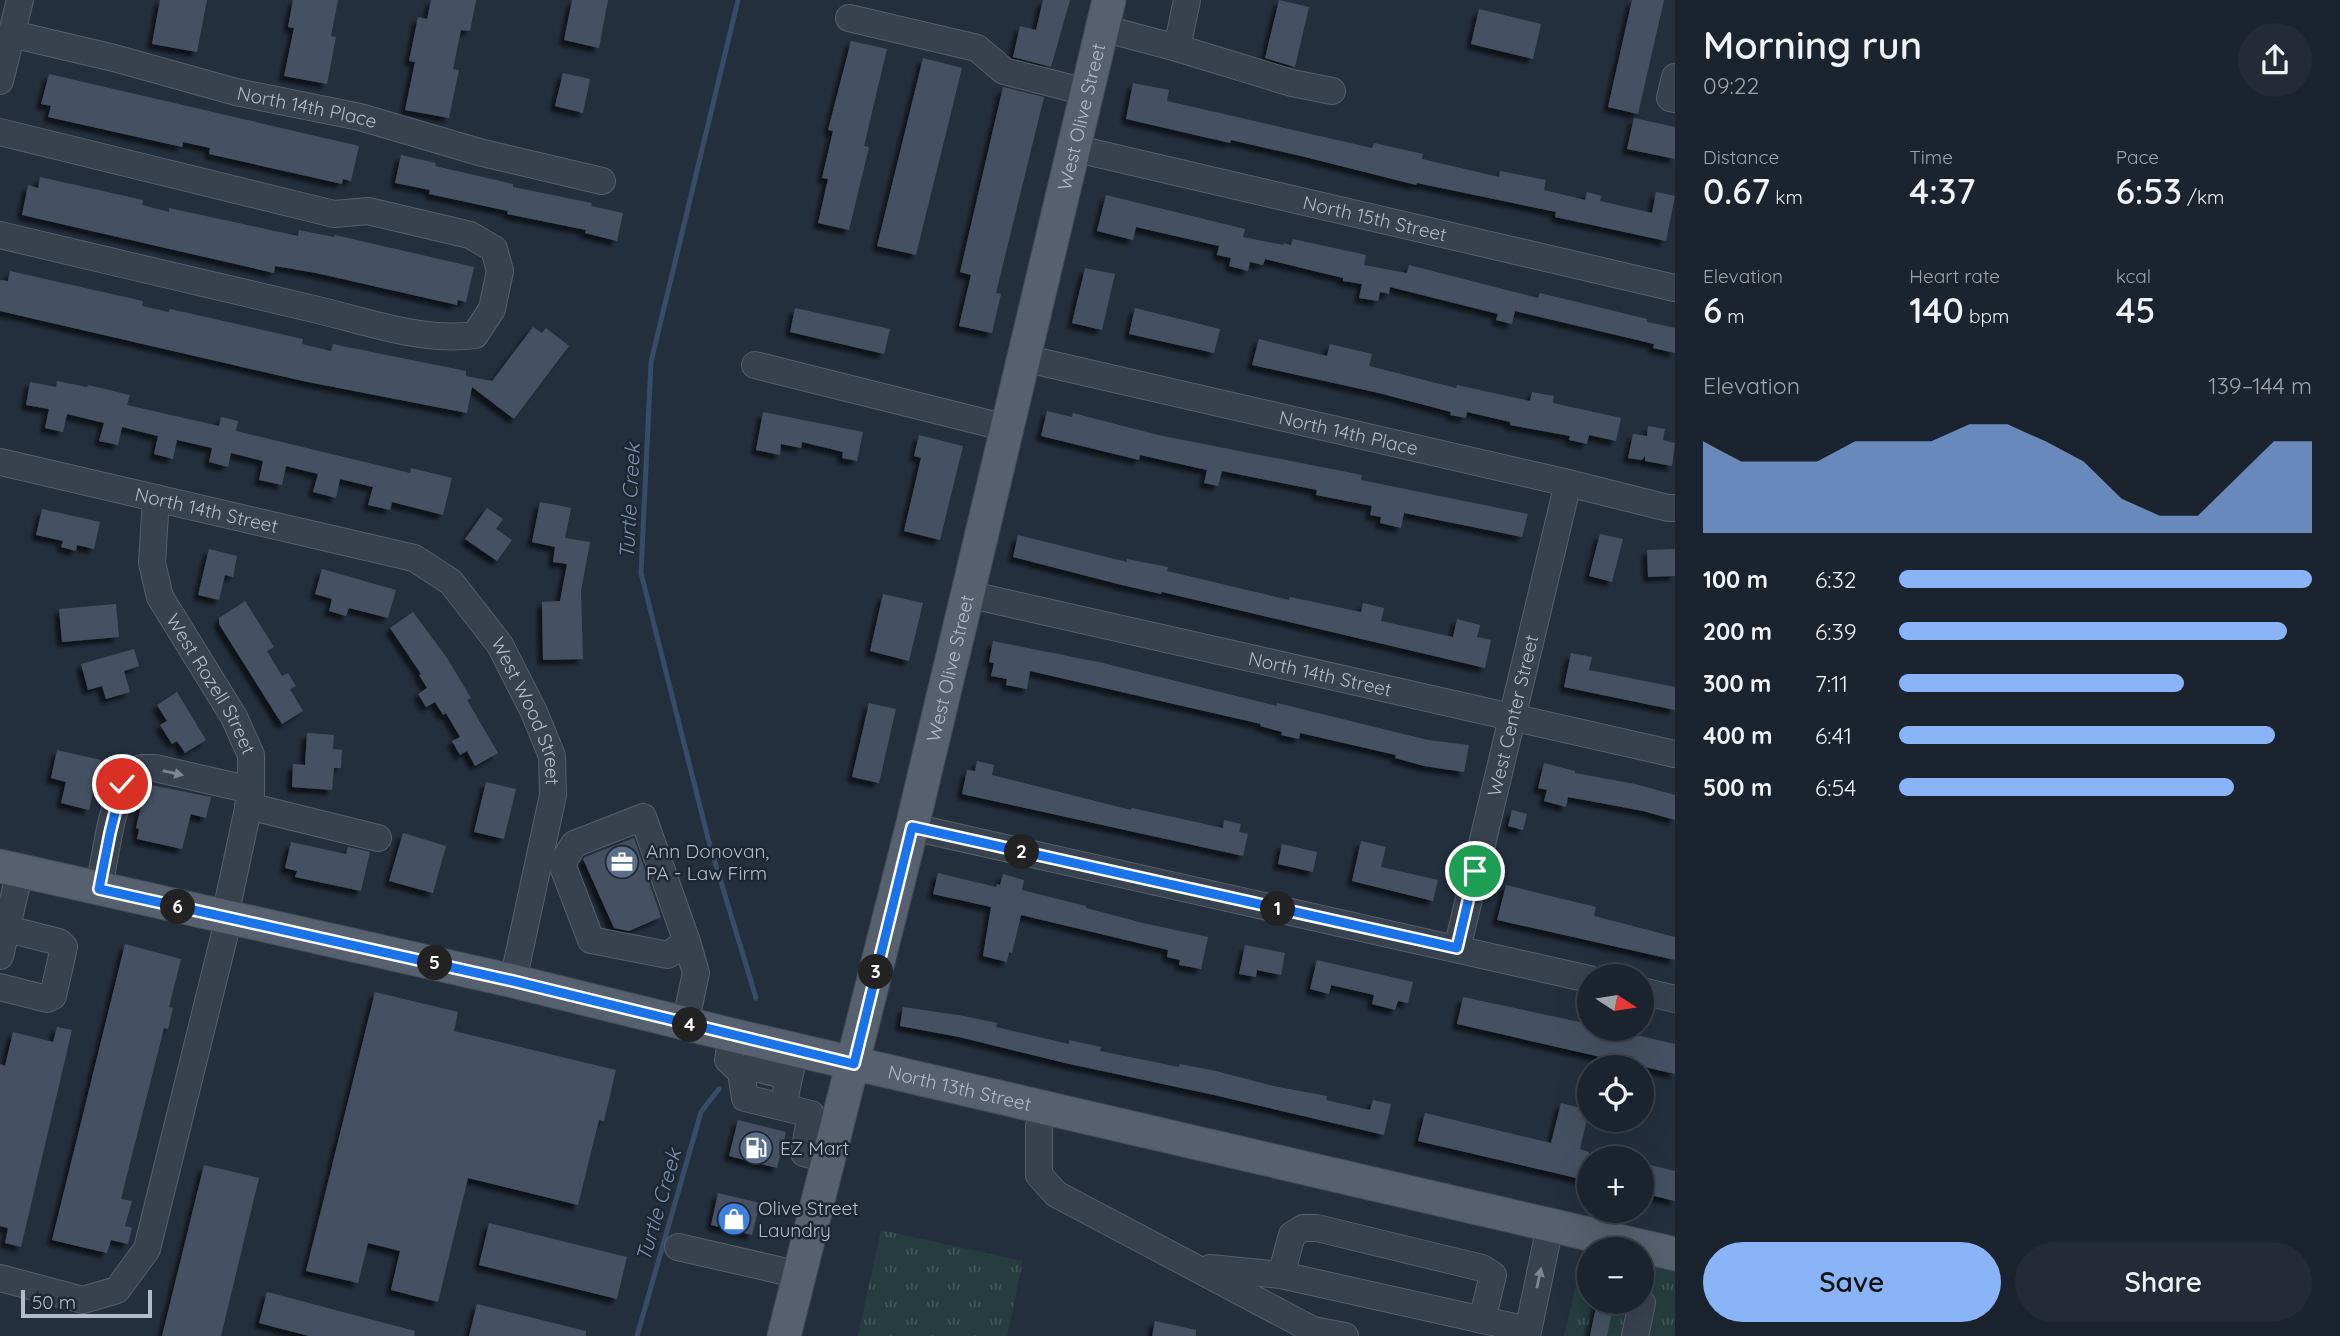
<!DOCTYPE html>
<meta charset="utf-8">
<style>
body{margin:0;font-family:Quicksand,sans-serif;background:#242b36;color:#f1f3f6;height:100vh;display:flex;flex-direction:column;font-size:26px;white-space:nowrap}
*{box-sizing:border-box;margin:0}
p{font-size:23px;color:#a0a4aa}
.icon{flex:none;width:38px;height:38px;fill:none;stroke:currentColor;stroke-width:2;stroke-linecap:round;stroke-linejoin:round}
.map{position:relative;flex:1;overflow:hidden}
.side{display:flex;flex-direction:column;background:#1b232e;width:665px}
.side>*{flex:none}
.needle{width:46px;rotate:102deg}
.fabs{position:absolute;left:1577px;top:964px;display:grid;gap:14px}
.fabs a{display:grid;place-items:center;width:77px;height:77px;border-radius:50%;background:#1b232e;box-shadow:0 7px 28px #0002,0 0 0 2px #39404a;font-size:35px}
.scale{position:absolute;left:21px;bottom:18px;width:131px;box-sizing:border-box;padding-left:7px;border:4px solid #b4bcc9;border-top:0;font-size:19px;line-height:24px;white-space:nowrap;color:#b4bcc9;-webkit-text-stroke:5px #1d2633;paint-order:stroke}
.pin{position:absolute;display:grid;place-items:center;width:60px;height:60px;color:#fff;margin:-30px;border:4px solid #fff;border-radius:50%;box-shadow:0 2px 7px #0007}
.km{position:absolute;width:35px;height:35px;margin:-18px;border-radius:50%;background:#222;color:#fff;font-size:19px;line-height:35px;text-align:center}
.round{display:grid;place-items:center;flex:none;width:74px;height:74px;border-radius:37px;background:#242b36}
.overview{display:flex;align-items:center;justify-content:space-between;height:119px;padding:0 28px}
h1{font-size:38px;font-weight:600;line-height:52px}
.stats{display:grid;grid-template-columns:repeat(3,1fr);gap:10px;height:119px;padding:7px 28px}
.stats div{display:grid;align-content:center}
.stats b{font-size:35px;font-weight:600}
.stats small{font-size:19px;font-weight:400}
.stats p{font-size:19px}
.chart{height:196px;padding:14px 28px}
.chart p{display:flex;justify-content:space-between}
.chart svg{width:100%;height:126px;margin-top:7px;fill:#8ab4f8;opacity:.7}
.cta{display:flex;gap:14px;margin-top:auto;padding:14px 28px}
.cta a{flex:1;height:80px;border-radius:42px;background:#8ab4f8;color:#111;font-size:28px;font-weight:600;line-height:80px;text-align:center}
.cta a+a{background:#242b36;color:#f1f3f6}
ul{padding:0 28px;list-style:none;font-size:23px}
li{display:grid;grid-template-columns:112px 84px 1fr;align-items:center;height:52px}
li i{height:18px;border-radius:9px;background:#8ab4f8}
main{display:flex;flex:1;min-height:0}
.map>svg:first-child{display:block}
</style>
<main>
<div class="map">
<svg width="1675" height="1336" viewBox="0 0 1675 1336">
<defs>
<pattern id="park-tufts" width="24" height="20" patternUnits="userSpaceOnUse" patternTransform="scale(1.75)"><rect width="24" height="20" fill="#263c3f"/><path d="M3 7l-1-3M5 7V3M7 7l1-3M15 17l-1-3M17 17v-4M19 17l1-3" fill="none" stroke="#435659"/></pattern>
<filter id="shadow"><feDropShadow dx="-5" dy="5" stdDeviation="2" flood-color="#0009"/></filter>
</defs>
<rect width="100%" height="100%" fill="#242f3e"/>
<path fill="url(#park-tufts)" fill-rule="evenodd" d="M881 1230 1023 1261 1007 1336H858Z
M1588 1235 1675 1255V1336H1564ZM1589 1250H1642V1302H1589Z"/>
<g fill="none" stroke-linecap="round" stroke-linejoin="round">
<path stroke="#394c67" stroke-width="5" d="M738 0 651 362 641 573 709 842 756 998
M637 1336 701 1112 719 1089"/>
</g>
<path fill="#455162" filter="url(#shadow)" d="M160 0H207L197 52 152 44Z
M293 0H338L331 36 336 37 327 84 284 76 294 28 288 27Z
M431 0H476L470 31 461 30 453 69 459 70 449 118 405 110 415 62 409 61 418 17 427 19Z
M572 0H608L599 48 564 40Z
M1043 0H1070L1051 67 1013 57 1020 26 1036 30Z
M1279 0 1309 7 1295 67 1265 58Z
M1632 0H1664L1638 114 1608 107Z
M1479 9 1541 24 1533 59 1471 44Z
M851 41 887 49 864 146 869 147 849 230 818 223 828 179 822 178 833 131 828 130Z
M923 58 962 68 916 255 877 246Z
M563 73 590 79 583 113 555 106Z
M49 74 359 146 351 181 343 179 342 184 209 154 210 148 183 142 182 147 48 117 51 106 41 104Z
M1133 83 1169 90 1167 101 1372 148 1374 143 1423 154 1422 159 1499 177 1500 171 1546 180 1544 190 1585 200 1587 192 1601 196 1600 201 1652 213 1656 192 1675 196 1666 241 1555 217 1556 212 1417 183 1416 185 1305 157 1231 140 1230 143 1126 119Z
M1003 87 1044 97 996 293 1001 294 992 333 959 326 971 275 960 272Z
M1634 118 1675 127V159L1627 149Z
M401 155 436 163 435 166 513 184V187L592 203 591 206 623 213 617 241 585 233 586 230 507 214 508 211 429 194 430 190 395 183Z
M40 177 143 200 142 205 169 212V208L298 236 299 230 334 237 335 235 474 267 466 302 458 300 457 305 316 273 275 266 274 273 22 215 28 185 38 188Z
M1106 195 1245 229 1243 237 1283 245 1284 243 1291 245 1293 239 1366 255 1364 265 1407 273 1409 265 1538 298 1540 293 1647 319V322L1675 328V353L1653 348 1654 344 1515 311 1512 324 1496 320 1498 314 1390 287 1389 294 1380 292 1378 301 1359 298 1362 284 1343 281V278L1265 259 1263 265 1250 262 1248 271 1229 266 1231 258 1217 255 1219 246 1136 227 1133 240 1097 231Z
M1085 268 1115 274 1102 330 1072 323Z
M10 271 143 301 142 306 169 312 170 309 303 339 302 344 331 351 333 344 347 347 466 371V376L492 381 533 327 542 333 546 328 569 346 514 419 472 387 467 413 303 381 0 311V280L8 281Z
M795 308 890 329 884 354 790 332Z
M1135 308 1220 329 1214 353 1129 334Z
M1259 339 1327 356 1330 344 1372 354 1369 366 1456 388 1457 385 1530 401 1532 392 1554 396 1553 403 1621 418 1616 441 1589 435 1587 444 1569 440 1570 436 1510 425V422L1467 412 1466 418 1450 415 1451 412 1379 393 1252 365Z
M57 381 87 387 88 385 130 395 127 405 219 426 221 417 238 421 236 431 410 473 411 468 452 478 443 515 392 502 390 510 368 505 373 487 340 479 336 498 313 492 318 474 286 466 282 485 259 480 263 461 231 453 228 467 209 462 212 448 177 440 173 459 154 454 158 436 122 427 118 445 99 441 104 423 67 414 63 432 45 428 49 409 26 405 30 382 56 387Z
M1047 411 1072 417 1073 413 1158 435 1362 475 1361 480 1528 514 1522 537 1404 513 1401 528 1380 523 1381 517 1370 515 1372 506 1316 495 1317 490 1222 471 1218 486 1204 483 1207 470 1140 455 1139 460 1041 436Z
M763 412 863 432 857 461 842 458 843 452 802 442 801 448 781 444 780 455 756 450Z
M1648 426 1665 429 1663 440 1675 443 1672 466 1645 461V456L1642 460 1628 458 1633 434 1647 436Z
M919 435 963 446 940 540 904 531 921 458 914 456Z
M540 502 571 508 565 538 590 542 581 591 583 659 543 660 542 602 560 601 567 564 553 562 555 547 532 542Z
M487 508 503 519 496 529 512 540 497 561 465 539Z
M42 509 100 522 94 549 77 545 76 551 61 547 63 541 36 535Z
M1600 534 1623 539 1612 582 1589 576Z
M1018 535 1127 562V559L1168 567 1167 571 1289 600 1290 597 1361 612 1363 603 1384 608 1381 621 1453 637 1457 619 1480 625 1477 637 1491 640 1485 668 1162 592 1161 594 1122 585 1013 557Z
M209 549 237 556 233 577 225 575 219 600 198 595Z
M1675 549V576L1648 577 1647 550Z
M322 569 396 590 388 618 349 608 346 616 329 611 332 599 315 594Z
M883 594 923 603 909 661 870 651Z
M245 601 274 647 267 651 282 676 288 673 296 686 290 689 303 711 282 724 219 624V618Z
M116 604 119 637 62 642 59 609Z
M413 612 447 658 471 698 467 700 498 753 475 766 467 751 460 755 452 741 460 737 446 713 443 715 435 702 426 707 418 694 427 688 419 675 421 674 390 628Z
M993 641 1103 663 1277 706V703L1428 740 1469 745 1464 772 1424 766 1395 758 1396 755 1300 733 1299 739 1281 735 1282 732 1260 726 1261 724 1030 671 1027 689 1006 685 1007 679 991 676 994 663 989 662Z
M134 649 139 666 124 671 130 692 106 699 102 686 88 690 81 664Z
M1571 653 1592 657 1589 670 1675 687V710L1564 687Z
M177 692 206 740 185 753 177 741 172 744 160 725 167 721 157 705Z
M869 703 896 709 879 783 852 777Z
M307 733 334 735 333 749 342 750 341 768H334L332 790 292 787 293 764 305 765Z
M57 750 101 760 89 810 61 803 66 782 51 778Z
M977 761 994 765 992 775 1131 810 1132 808 1223 828 1224 820 1241 824 1239 832 1248 834 1243 856 962 794 967 770 975 771Z
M1544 763 1575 771V773L1635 784 1675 795V820L1643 811 1568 797 1566 807 1544 801 1547 790 1538 788Z
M486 782 516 789 504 839 474 832Z
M146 784 211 797 206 818 191 814 182 849 137 839 139 829 136 828Z
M1512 810 1527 814 1523 830 1508 826Z
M403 833 446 846 433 893 389 881Z
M634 838 661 917 629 931 614 928 583 859 585 857Z
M1361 841 1386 847 1381 867 1438 880 1433 901 1352 881Z
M291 842 346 854 348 847 370 852 361 891 295 877 297 871 285 868Z
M1282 844 1317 852 1313 872 1278 864Z
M938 873 996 887 997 884 1000 885 1003 874 1024 880 1022 890 1086 906V908L1143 923 1208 937 1201 969 1179 965 1180 960 1167 957 1168 950 1021 915 1012 953 1009 952 1007 962 983 956 991 907 933 894Z
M1506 885 1596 907 1594 916 1675 937V960L1497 920Z
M125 944 181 959 169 1007 173 1008 168 1029 164 1028 121 1199 132 1201 125 1226 132 1228 128 1244 111 1240 107 1253 52 1240Z
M1245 945 1285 953 1281 975 1257 970 1256 977 1239 974Z
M1317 960 1413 982 1408 1003 1398 1001 1395 1010 1372 1004 1374 995 1331 985 1329 994 1310 989Z
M375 992 458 1012 454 1031 616 1070 604 1121 599 1120 578 1205 468 1178 438 1302 391 1290 400 1251 368 1243 358 1283 306 1271Z
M1463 997 1589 1024V1029H1609L1675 1044V1074L1457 1024Z
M903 1007 964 1016 997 1023 996 1027 1069 1044V1040L1101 1047 1100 1051 1179 1067 1180 1064 1216 1071 1273 1086 1327 1096 1326 1100 1370 1110 1373 1100 1391 1104 1384 1135 1214 1095 1065 1063 959 1037 900 1026Z
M57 1027 72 1030 21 1247 5 1243 8 1228 0 1226V1064L5 1066 13 1032 53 1042Z
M1561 1103 1589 1110 1580 1149 1589 1152V1181L1418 1141 1425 1113 1551 1143Z
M738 1120 786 1132 777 1168 729 1156Z
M1642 1163 1675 1171V1201L1642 1193Z
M204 1165 259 1178 221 1336H162Z
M718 1193 760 1203 752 1235 711 1225Z
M489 1223 627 1257 617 1299 479 1265Z
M267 1292 415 1331 414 1336H309L259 1323Z
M1597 1302H1614L1607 1336H1590Z
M477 1304 586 1331V1336H469Z
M1155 1321 1196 1330V1336H1152Z"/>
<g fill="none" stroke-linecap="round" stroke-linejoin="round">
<defs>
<g id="minor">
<path d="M849 18 977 48 1004 71 1086 92"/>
<path d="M1102 28 1177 48 1187 0"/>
<path id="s1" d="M12 34 114 58 236 92 360 117 479 152 602 181"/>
<path d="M1177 48 1292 83 1332 91"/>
<path d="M1675 77 1670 98 1675 99"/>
<path d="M0 81 20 0"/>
<path d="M0 132 334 214 368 211 470 235 494 249 500 271 492 309 475 335C423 342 368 322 318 310 212 286 106 260 0 235"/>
<path id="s2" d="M1073 148 1675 288"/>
<path id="s3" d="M1023 358 1568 483 1668 508H1675"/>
<path d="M755 365 1007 428"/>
<path id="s4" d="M0 462 414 558 451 582 500 645 534 712 552 756 553 795 513 981"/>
<path id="s5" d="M156 498 152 563 160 597 234 717 251 755V795L225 916"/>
<path id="s6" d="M967 594 1675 754"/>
<path d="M248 806 378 838"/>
<path d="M643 817 687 942 668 955 591 940 562 864 574 844Z"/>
<path d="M912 827 1589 979"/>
<path d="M99 889C106 851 111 807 129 772L142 768H155L251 790"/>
<path d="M0 927 59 942 64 947 53 996 47 999 0 987"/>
<path id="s7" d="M1457 949 1568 483"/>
<path d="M0 956 20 871"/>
<path d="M1642 991 1675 999"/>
<path d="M685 1024 696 973 687 942"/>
<path d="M732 1035 728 1060 741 1072 745 1098 811 1114 804 1153 829 1160"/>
<path d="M741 1072 750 1067 789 1076"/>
<path d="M783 1106 795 1050"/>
<path d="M1043 1108 1039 1126V1175L1056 1194 1313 1330 1345 1336"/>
<path d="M678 1247 800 1275"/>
<path d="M1210 1268 1281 1275 1528 1330"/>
<path d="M1281 1275 1292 1235 1303 1228H1317L1482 1268 1493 1275 1482 1320"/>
<path d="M0 1278 83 1300 117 1290 147 1249 229 917"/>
<path d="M1527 1336 1550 1226"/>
<path d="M1635 1336 1642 1303"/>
</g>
<g id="major">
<path id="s8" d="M0 866 513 981 732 1035 1675 1254"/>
<path id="s9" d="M784 1336 912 827 1109 0"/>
</g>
</defs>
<use href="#minor" stroke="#565f6c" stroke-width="28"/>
<use href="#major" stroke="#414a57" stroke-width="35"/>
<use href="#minor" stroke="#38414e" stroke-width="26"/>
<use href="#major" stroke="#56606e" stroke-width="33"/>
</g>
<defs><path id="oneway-solid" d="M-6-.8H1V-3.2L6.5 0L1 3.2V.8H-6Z" transform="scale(1.75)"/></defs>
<g fill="#7c8592">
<use href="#oneway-solid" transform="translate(173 773) rotate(13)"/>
<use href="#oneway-solid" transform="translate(1539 1278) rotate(-78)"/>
</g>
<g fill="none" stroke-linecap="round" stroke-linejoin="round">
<defs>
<path id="route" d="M122 784 110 833 99 889 513 981 854 1064 912 827 1457 948 1475 871"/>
</defs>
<use href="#route" stroke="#fff" stroke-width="14"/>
<use href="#route" stroke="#1a73e8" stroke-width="9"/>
</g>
<defs>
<symbol id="office-disc" viewBox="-11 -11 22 22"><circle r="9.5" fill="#5c6f8a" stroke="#1d2633"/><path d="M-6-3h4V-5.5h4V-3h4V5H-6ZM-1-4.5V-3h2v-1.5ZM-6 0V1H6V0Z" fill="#fff"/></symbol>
<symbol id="fuel-disc" viewBox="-11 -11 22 22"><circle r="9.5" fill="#5c6f8a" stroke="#1d2633"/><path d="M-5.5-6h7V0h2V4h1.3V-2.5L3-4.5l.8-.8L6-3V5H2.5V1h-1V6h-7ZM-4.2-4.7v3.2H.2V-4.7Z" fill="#fff"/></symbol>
<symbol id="shop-disc" viewBox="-11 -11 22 22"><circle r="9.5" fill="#3f7fe0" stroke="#1d2633"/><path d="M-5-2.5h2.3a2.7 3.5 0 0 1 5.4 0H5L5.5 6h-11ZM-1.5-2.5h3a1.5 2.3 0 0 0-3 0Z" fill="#fff"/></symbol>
</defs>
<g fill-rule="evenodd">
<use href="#office-disc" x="603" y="843" width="38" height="38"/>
<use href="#fuel-disc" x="737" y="1129" width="38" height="38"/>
<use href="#shop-disc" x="715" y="1200" width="38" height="38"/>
</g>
<g text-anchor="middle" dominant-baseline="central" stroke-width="5" stroke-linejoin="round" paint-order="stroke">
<g font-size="19" fill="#b4bcc9" stroke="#1d2633">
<text stroke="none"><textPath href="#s1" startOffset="304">North 14th Place</textPath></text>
<text stroke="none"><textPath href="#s9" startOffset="1255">West Olive Street</textPath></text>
<text stroke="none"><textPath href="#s2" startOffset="310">North 15th Street</textPath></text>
<text stroke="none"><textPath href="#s3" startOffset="334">North 14th Place</textPath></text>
<text stroke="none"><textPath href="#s4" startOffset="212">North 14th Street</textPath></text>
<text stroke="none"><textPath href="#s9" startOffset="688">West Olive Street</textPath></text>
<text stroke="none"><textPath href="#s6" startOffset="362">North 14th Street</textPath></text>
<text stroke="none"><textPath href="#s5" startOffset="201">West Rozell Street</textPath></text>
<text stroke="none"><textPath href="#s4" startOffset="621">West Wood Street</textPath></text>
<text stroke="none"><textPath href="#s7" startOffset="240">West Center Street</textPath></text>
<text stroke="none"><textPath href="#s8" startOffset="985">North 13th Street</textPath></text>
</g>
<g font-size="19" fill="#b4bcc9" stroke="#1d2633" text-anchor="start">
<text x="646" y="851">Ann Donovan,<tspan x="646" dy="22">PA - Law Firm</tspan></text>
<text x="780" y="1148">EZ Mart</text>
<text x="758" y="1208">Olive Street<tspan x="758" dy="22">Laundry</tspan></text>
</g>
<g font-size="21" font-style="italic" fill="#7c92b1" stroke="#1d2633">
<text transform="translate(629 501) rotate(-87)">Turtle Creek</text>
<text transform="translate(658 1205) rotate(-74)">Turtle Creek</text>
</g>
</g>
</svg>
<div class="fabs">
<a><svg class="needle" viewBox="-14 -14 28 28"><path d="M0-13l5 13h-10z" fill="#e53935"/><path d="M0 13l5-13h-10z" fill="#a0a4aa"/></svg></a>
<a><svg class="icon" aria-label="locate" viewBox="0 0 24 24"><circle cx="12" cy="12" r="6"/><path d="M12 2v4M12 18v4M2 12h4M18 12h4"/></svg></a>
<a>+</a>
<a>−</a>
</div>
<div class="scale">50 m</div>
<div class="pin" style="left:1475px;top:871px;background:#1e9e55"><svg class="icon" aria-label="arrive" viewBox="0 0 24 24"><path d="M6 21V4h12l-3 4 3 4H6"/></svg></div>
<div class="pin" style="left:122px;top:784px;background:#d93025"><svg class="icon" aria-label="check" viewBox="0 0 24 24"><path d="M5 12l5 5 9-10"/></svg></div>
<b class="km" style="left:1278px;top:909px">1</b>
<b class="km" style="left:1022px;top:852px">2</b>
<b class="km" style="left:876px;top:972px">3</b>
<b class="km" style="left:690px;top:1025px">4</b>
<b class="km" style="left:435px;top:963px">5</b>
<b class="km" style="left:178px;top:907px">6</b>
</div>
<section class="side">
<div class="overview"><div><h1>Morning run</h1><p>09:22</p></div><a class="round"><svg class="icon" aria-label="share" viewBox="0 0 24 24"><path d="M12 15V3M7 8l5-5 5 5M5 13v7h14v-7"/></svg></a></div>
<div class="stats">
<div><p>Distance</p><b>0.67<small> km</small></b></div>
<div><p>Time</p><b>4:37</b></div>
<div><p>Pace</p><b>6:53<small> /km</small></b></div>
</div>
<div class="stats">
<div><p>Elevation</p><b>6<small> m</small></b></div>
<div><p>Heart rate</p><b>140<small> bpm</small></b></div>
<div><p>kcal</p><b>45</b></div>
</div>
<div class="chart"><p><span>Elevation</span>139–144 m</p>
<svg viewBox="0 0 160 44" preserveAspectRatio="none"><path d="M0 44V12L10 19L20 19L30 19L40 12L50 12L60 12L70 6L80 6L90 12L100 19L110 32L120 38L130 38L140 25L150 12L160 12V44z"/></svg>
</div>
<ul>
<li><b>100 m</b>6:32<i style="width:100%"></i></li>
<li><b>200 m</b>6:39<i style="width:94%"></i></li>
<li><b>300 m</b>7:11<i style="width:69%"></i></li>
<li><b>400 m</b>6:41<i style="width:91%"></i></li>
<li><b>500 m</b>6:54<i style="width:81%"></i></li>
</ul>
<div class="cta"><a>Save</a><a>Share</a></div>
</section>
</main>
